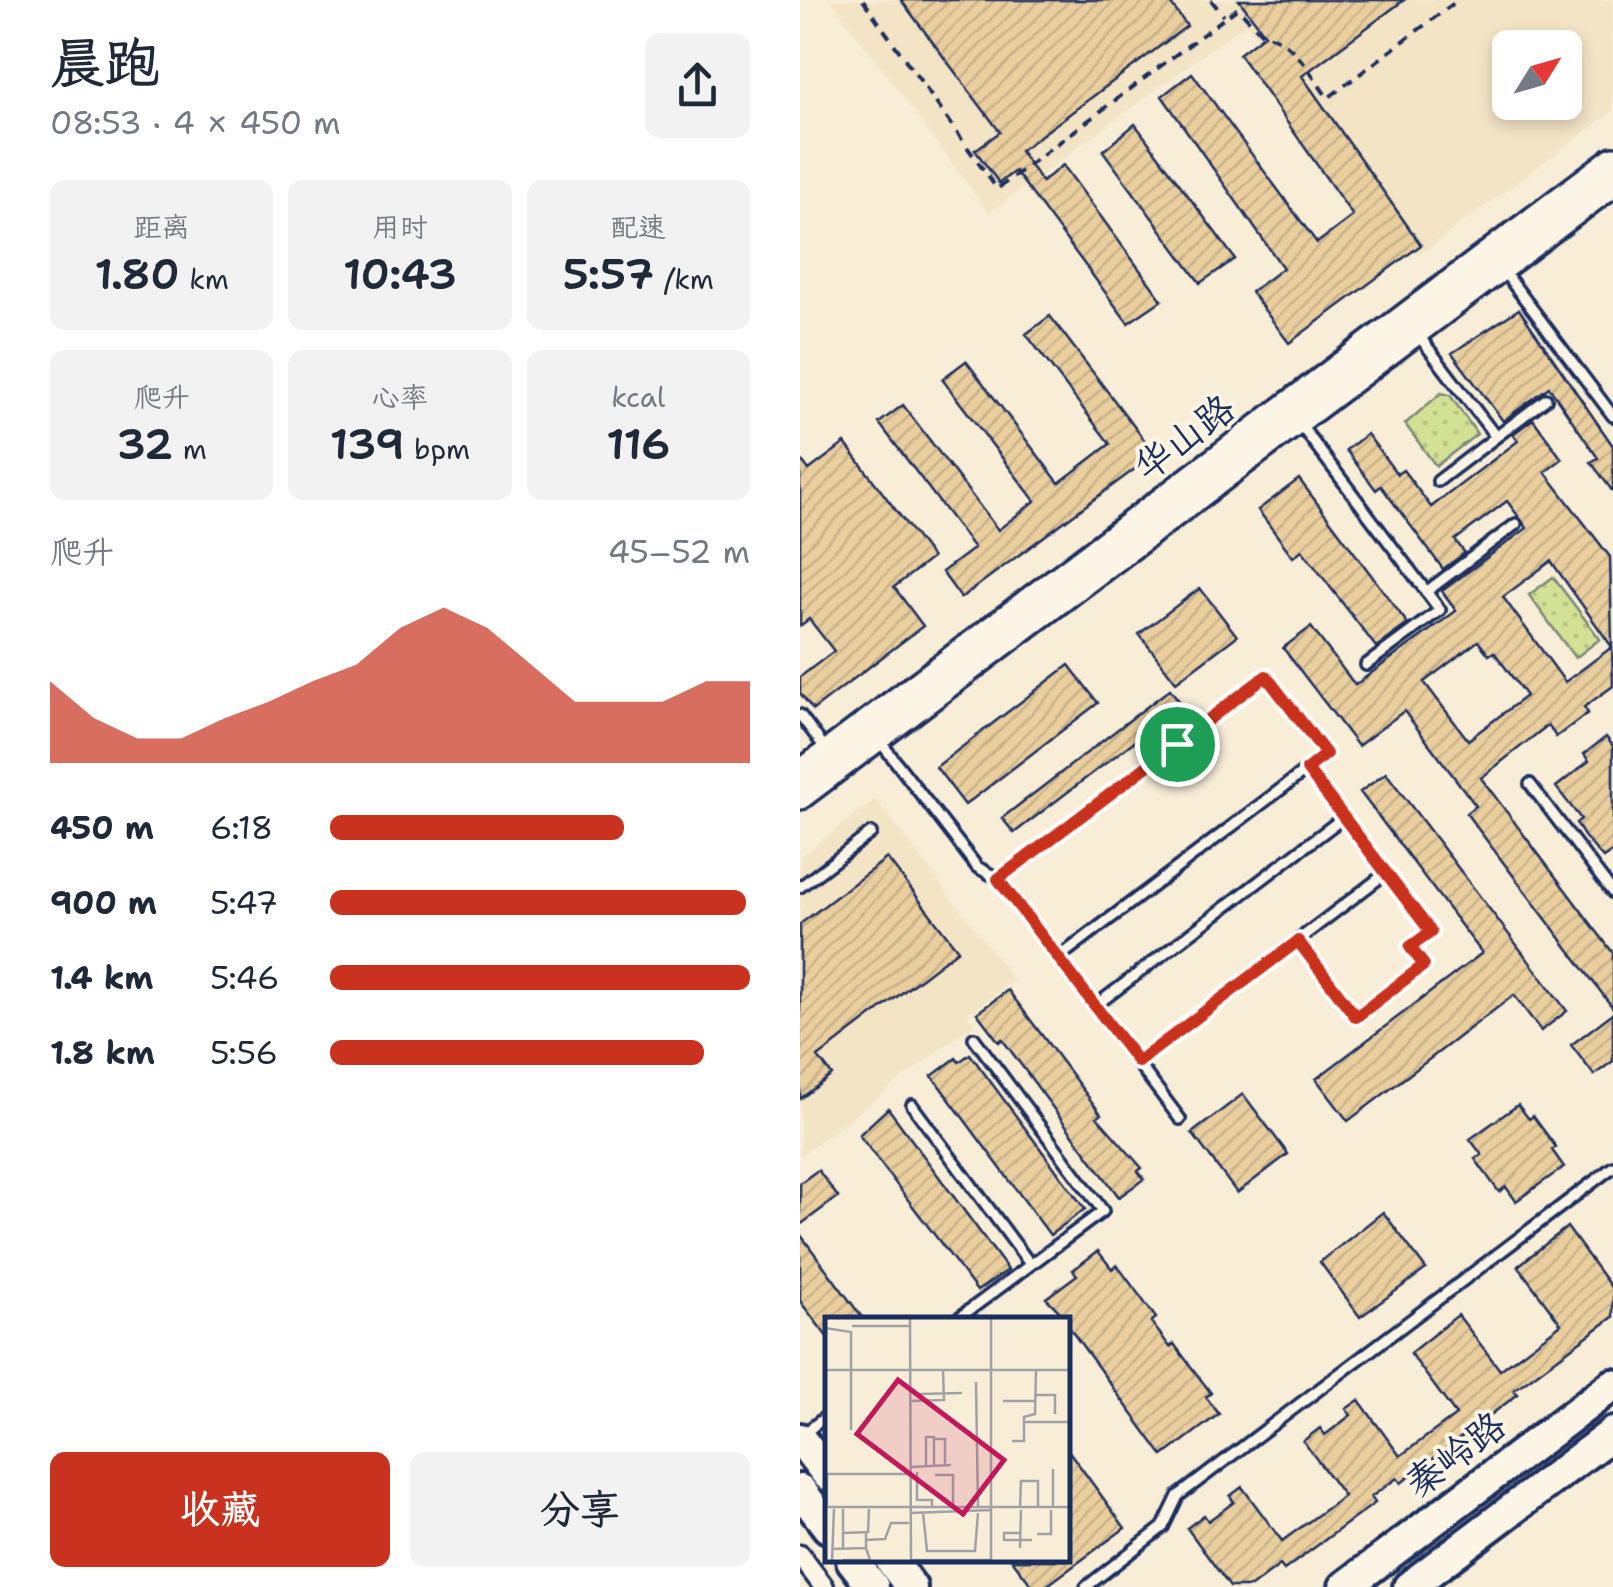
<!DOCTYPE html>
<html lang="zh">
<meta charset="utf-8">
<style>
body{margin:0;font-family:"Shantell Sans","LXGW WenKai TC",sans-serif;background:#f2f2f3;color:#1f2937;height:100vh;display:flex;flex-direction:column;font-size:38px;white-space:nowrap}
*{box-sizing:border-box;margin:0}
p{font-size:32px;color:#747a83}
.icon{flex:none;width:55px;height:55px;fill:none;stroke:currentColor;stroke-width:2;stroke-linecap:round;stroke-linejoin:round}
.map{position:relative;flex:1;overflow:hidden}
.sheet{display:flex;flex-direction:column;background:#fff;width:800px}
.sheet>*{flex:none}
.needle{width:65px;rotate:53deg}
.fabs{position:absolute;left:692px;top:30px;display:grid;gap:20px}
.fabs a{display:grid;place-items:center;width:90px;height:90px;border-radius:15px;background:#fff;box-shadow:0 5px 15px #0003;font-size:50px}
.pin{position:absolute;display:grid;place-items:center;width:85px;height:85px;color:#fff;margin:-42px;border:5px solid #fff;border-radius:50%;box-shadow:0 2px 10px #0007}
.round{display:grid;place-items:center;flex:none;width:105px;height:105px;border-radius:15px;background:#f2f2f3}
.summary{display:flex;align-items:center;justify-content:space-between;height:170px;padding:0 50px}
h1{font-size:55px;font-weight:600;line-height:75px}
.metrics{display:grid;grid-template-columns:repeat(3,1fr);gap:15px;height:170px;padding:10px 50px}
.metrics div{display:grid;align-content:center;border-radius:15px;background:#f2f2f3;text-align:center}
.metrics b{font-size:42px;font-weight:600}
.metrics small{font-size:28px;font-weight:400}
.metrics p{font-size:28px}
.chart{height:280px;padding:20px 50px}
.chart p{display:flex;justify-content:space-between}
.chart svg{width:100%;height:180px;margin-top:10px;fill:#c8321e;opacity:.7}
.button{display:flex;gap:20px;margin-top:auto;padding:20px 50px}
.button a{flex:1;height:115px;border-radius:15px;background:#c8321e;color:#fff;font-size:40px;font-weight:600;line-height:115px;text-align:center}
.button a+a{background:#f2f2f3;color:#1f2937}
ul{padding:0 50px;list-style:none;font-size:32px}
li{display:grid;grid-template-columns:160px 120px 1fr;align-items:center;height:75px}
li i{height:25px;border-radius:12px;background:#c8321e}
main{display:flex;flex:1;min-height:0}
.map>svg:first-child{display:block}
</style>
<main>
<section class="sheet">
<div class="summary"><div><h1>晨跑</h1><p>08:53 · 4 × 450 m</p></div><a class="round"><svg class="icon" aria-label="share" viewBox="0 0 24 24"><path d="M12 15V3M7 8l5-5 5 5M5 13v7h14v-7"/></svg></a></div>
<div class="metrics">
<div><p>距离</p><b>1.80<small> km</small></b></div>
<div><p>用时</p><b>10:43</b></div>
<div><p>配速</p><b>5:57<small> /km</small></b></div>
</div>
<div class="metrics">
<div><p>爬升</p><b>32<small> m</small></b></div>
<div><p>心率</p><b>139<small> bpm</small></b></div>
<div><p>kcal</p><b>116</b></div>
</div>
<div class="chart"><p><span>爬升</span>45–52 m</p>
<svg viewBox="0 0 160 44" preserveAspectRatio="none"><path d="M0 44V24L10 33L20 38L30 38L40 33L50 29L60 24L70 20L80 11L90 6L100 11L110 20L120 29L130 29L140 29L150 24L160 24V44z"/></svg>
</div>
<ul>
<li><b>450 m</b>6:18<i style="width:70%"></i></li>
<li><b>900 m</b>5:47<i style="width:99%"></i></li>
<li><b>1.4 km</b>5:46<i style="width:100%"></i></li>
<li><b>1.8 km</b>5:56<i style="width:89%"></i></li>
</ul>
<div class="button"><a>收藏</a><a>分享</a></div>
</section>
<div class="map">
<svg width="813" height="1587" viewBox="0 0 813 1587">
<defs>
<pattern id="grass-dots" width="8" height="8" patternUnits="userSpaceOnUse" patternTransform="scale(2.5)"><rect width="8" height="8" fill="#d3e194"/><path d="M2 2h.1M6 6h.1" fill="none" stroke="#b5c182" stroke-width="1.8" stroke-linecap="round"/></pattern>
<pattern id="building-hatch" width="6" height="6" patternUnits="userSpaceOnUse" patternTransform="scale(2.5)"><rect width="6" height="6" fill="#eace9e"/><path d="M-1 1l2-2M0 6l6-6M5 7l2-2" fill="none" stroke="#c8b18a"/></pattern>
</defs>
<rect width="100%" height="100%" fill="#f8edd7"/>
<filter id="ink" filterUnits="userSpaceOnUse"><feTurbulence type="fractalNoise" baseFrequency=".01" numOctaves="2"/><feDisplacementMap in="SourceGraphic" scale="20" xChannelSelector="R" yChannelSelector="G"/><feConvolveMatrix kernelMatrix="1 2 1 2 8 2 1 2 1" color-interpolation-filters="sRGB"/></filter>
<g filter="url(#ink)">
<path fill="#f4e4c6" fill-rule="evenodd" d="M31 0H813V111L619 255 446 23 189 213ZM710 48H765V102H710Z
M76 799 214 980 168 1015 174 1024 0 1156V857Z"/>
<path fill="url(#grass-dots)" stroke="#778879" stroke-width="2.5" d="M641 393 650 395 677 434 636 466 605 424Z
M753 577 800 639 775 658 729 595Z"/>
<path fill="url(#building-hatch)" stroke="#1b2f5e" stroke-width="2.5" fill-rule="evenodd" d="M101 0H368L387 26 220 151 242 182 263 165 362 300 328 323 215 171 199 183 175 150 200 132Z
M439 0H604L502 76 621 245 489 343 451 292 483 268 362 96 392 73 517 243 553 216 439 54 465 34Z
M335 124 435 259 400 283 303 151Z
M719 309 813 446V492L791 462 798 458 749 387 703 421 652 353Z
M250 316 355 454 161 598 142 572 174 548 79 423 103 405 198 530 235 501 142 379 166 361 259 483 310 444 226 334Z
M733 419 762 459 745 472 810 557 813 686 784 707 788 713 756 737 748 725 681 778 813 953V1008L666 813 676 806 604 711 558 746 483 648 511 627 555 685 656 611 642 591 727 528 707 501 655 540 665 553 643 569 581 486 576 490 546 450 567 434 597 474 603 470 631 507 718 441 713 434ZM751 561 812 647 765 682 703 597ZM678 641 689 655 694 652 726 696 668 740 624 682Z
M45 443 132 558 94 587 123 626 13 710 0 693V677L34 651 9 619 0 626V458L9 470Z
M499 479 608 624 576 647 502 550 493 557 458 510Z
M400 588 437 636 376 682 339 634Z
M269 665 298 703 165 805 136 767Z
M370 689 382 705 214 833 202 818Z
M806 737 813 746V851L803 858 784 836 776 823 781 819 756 787 789 761 784 754Z
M586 773 767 1011 741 1031 714 995 548 1121 516 1079 682 953 560 792Z
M87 858 158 950 18 1057 32 1075 0 1099V924Z
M208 990 301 1114 297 1117 342 1168 338 1171 344 1179 319 1197 202 1039 199 1042 177 1013Z
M813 1013V1061L794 1075 771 1045Z
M170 1054 285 1209 250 1235 132 1076 156 1058 159 1062Z
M443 1094 488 1154 437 1193 392 1133Z
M718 1105 729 1119 733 1116 756 1147 752 1150 764 1167 716 1201 706 1187 699 1192 675 1159 682 1155 670 1139Z
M88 1108 208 1270 177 1291 59 1135Z
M18 1170 38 1197 0 1225V1183Z
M583 1212 626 1269 560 1317 520 1262Z
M767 1227 813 1290V1317L714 1390 718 1394 613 1474 601 1483 597 1478 571 1497 575 1503 484 1570 480 1565 451 1587H430L387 1528 404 1515 408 1521 434 1502 430 1496 442 1487 482 1541 544 1496 503 1441 520 1428 525 1435 551 1415 546 1409 559 1400 600 1456 656 1415 610 1353 658 1315 700 1370 761 1324 718 1266Z
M0 1234 64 1320H28V1338L0 1301Z
M298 1251 312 1269 317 1265 356 1318 351 1322 370 1347 374 1344 411 1393 406 1397 419 1414 363 1456 268 1326V1320L246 1298 277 1275 273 1270Z
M268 1450 325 1528 245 1587H233L212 1560H268Z"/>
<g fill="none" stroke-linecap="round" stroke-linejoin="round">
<defs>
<path id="lane" d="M702 269 813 416
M616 332 696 437
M499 423 640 610 566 665
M638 481 746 399
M626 592 716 524
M0 715 25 748
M79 740 177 867 199 879 380 1119
M730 784 813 893
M199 879 466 676 526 755 258 958
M0 887 71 833
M498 941 555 1017 624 965 610 947 631 932 586 873
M295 1006 544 817
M338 1062 586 873 507 769
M112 1105 230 1264
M156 1320 303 1211 174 1038
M2 1435 28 1415
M286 1587 363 1527 378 1496 813 1167"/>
<path id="street" d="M0 1555 24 1587"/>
<path id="secondary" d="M0 774 813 160
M0 796 813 183"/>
<path id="primary" d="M0 1439 28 1475
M0 1490 28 1527
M52 1560 73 1587
M91 1560 111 1587
M545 1587 813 1385
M609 1587 813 1433"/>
</defs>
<use href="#lane" stroke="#1b2f5e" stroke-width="16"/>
<use href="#street" stroke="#1b2f5e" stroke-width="25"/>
<use href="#secondary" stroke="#1b2f5e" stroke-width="32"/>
<use href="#primary" stroke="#1b2f5e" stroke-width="38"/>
<path stroke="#1b2f5e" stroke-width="4" stroke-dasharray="10 8" stroke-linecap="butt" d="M63 0 197 189 438 8 462 34C493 38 510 74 528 98L658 0
M411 0 424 16"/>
<use href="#lane" stroke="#fcf5e5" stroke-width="9"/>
<use href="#street" stroke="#fcf5e5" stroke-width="18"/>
<use href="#secondary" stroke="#fcf5e5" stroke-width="25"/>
<use href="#primary" stroke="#fcf5e5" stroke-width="30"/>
</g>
</g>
<g fill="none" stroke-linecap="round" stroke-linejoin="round" filter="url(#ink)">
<defs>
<path id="route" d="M466 676 526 754 507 769 631 932 610 947 624 965 556 1017 498 941 338 1062 198 879Z"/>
</defs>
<use href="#route" stroke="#fff" stroke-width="20"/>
<use href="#route" stroke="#c8321e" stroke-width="12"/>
</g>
<g text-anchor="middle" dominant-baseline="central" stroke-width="8" stroke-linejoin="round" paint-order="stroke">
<g font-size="38" fill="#1b2f5e" stroke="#fcf5e5">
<text transform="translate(384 437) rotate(-37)">华山路</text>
<text transform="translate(655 1454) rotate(-37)">秦岭路</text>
</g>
</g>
<g transform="translate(25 1317)">
<rect width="245" height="245" fill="#f8edd7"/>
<path fill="none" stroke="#a0a1a7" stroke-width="2.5" d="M85 0 86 245M166 0V245M27 9H85M0 11 26 15V113M0 53H245M151 65 153 190M94 77 137 76M210 78H230V97M85 84 119 83 118 53M178 84H210M199 105H245M109 122H120V148M187 124H199V100L210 97 211 53M101 149V120H109V148M86 150 126 148M92 155V183H107V190M0 157H84M110 158H128V190M0 190H245M2 190V157M195 190 196 164H213V190M228 190V152M18 192V232M86 196 166 193M98 196 102 234H150L153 196M18 216 43 215 44 192M195 216H179V223H207M212 217H226V193M41 223 60 222 66 206H84M195 231 196 193M7 232 41 231V216M18 243H45L41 231M86 243H166M7 245 9 192"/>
<path fill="#c2185b" fill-opacity="0.15" stroke="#c2185b" stroke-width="5" d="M73 63 179 143 138 197 32 117Z"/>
<rect width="245" height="245" fill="none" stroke="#1b2f5e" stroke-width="5"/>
</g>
</svg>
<div class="fabs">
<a><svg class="needle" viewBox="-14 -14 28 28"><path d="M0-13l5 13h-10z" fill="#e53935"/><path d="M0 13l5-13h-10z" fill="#747a83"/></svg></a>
</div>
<div class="pin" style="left:377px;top:744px;background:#1e9e55"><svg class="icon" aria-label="arrive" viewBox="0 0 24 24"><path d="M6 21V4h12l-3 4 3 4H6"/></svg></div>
</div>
</main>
